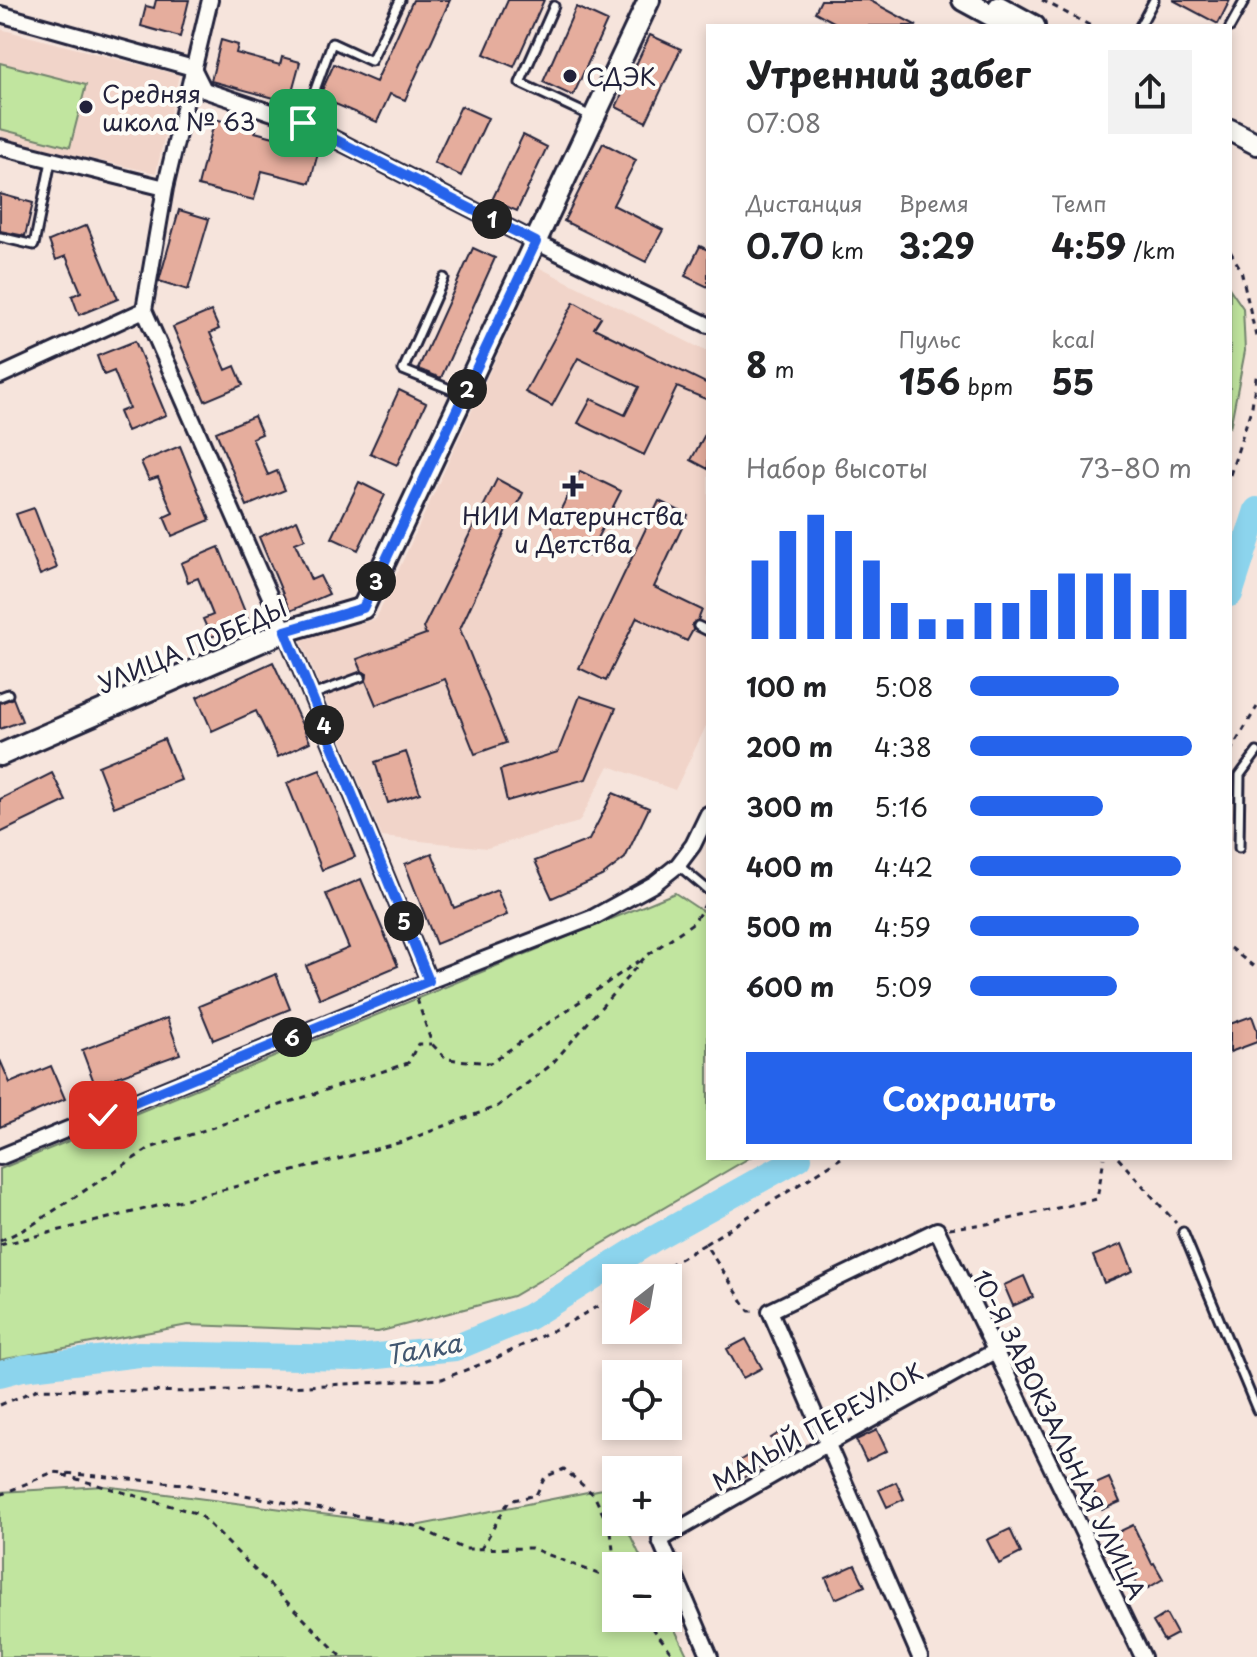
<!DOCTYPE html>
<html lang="ru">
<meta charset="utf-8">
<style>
body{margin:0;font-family:"Playpen Sans",sans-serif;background:#f2f2f2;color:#202124;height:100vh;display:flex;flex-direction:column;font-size:30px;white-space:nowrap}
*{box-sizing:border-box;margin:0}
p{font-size:26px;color:#757577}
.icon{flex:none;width:44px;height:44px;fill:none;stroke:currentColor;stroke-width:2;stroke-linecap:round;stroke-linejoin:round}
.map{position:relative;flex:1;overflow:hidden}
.side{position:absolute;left:706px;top:24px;width:526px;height:1136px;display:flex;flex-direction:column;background:#fff;border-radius:0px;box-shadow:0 4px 12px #0003}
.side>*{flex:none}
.needle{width:52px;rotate:211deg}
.fabs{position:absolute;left:602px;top:1264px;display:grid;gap:16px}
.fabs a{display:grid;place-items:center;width:80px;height:80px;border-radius:0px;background:#fff;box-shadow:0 4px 12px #0003;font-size:40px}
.pin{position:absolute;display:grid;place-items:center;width:68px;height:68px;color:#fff;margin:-34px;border-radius:16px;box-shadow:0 4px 12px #0006}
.km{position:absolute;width:40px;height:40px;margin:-20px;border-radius:50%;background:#222;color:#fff;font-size:22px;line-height:40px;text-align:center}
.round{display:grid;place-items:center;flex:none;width:84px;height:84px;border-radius:0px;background:#f2f2f2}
.summary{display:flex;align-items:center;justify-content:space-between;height:136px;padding:0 40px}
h1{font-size:36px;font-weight:700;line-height:60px}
.metrics{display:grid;grid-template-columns:repeat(3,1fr);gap:12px;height:136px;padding:8px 40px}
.metrics div{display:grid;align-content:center}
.metrics b{font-size:34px;font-weight:700}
.metrics small{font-size:22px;font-weight:400}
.metrics p{font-size:22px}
.chart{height:224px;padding:16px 40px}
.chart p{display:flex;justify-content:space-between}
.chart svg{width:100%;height:144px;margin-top:8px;stroke:#2563eb;stroke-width:6}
.action{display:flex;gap:16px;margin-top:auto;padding:16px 40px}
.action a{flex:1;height:92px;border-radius:0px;background:#2563eb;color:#fff;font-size:32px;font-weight:700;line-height:92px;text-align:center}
ul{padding:0 40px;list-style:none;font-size:26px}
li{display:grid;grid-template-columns:128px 96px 1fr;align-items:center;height:60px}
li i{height:20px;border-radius:10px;background:#2563eb}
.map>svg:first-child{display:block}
</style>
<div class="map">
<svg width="1257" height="1657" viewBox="0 0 1257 1657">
<rect width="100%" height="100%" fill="#f6e4dc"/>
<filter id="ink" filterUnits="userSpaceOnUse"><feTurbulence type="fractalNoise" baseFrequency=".0125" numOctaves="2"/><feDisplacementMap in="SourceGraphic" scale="16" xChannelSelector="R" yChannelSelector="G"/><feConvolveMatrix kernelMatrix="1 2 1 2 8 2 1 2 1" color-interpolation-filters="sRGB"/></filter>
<g filter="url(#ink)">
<path fill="#f1d4c9" d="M0 29 179 75 156 173 0 139Z
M538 267 708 352V722L675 790 609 766 579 822 487 848 382 837 300 638 376 619Z"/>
<path fill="#c1e59f" stroke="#72846d" stroke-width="2" d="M0 63 86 85 70 147 0 129Z
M1230 289 1243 308 1245 351 1230 428Z
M675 893 708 915V1158H749L513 1296 378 1332 188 1325 0 1360V1169Z
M104 1486 415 1526 608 1488 616 1505V1522H624L645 1566H616V1618H668V1615L688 1657H0V1492Z"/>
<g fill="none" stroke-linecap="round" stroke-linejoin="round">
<path stroke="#8cd4ed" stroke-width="26" d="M1230 594 1257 510
M0 1374 23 1368 139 1354 358 1358 455 1348 529 1317 655 1238 799 1158"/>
</g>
<path fill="#e5ad9d" stroke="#22223b" stroke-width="2" d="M156 0H189L180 37 141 26 146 6 154 8Z
M413 0H450L405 100 390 94 377 122 319 97 334 64 376 82Z
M508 0H544L514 67 484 54Z
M821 0H869L917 26H841L815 12Z
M1173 0H1230L1218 24Z
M576 7 607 21 573 96 543 82Z
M650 35 681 49 646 122 616 107Z
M221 40 238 45 236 53 280 65 282 57 300 62 289 102 211 81Z
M461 106 488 118 461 176 434 163Z
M215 119 256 130 255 132 319 149 310 183 262 171 254 200 198 186Z
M523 135 547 147 517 211 492 200Z
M603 143 636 160 613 205 663 230 646 262 564 221Z
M0 194 33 203 25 236 0 231Z
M179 210 209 219 188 290 159 281Z
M87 225 118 299 79 315 72 296 81 292 66 256 56 260 49 241Z
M700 246 708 250V287L685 276Z
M473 248 495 258 441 378 418 369Z
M574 302 601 317 594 328 708 384V400L677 387 644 455 578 423 591 399 625 415 639 387 578 358 552 406 525 392Z
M211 311 219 329 210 333 226 370 235 366 243 385 205 401 173 327Z
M135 341 166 415 127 431 119 412 129 408 114 371 104 375 97 356Z
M399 390 426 403 397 465 370 453Z
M254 416 262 434 252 438 268 475 277 471 285 490 247 506 216 432Z
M708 429V469L691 460Z
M180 446 210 520 172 536 164 517 173 513 158 477 149 480 141 462Z
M580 471 621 491 588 556 548 535Z
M497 479 523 493 460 629 506 743 475 754 445 679 376 705 366 681 367 674 362 671 357 659 426 634 423 628Z
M359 482 385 495 358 550 332 538Z
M659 501 688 515 654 587 702 610 698 620 692 624 693 630 687 641 637 617 606 681 579 668Z
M34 508 57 568 40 575 16 514Z
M297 520 305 539 295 543 311 580 320 576 329 594 290 611 259 537Z
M219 547 249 622 211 637 203 619 213 615 198 578 188 582 181 563Z
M273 662 310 742 278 757 256 711 212 731 197 697Z
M580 696 616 708 586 779 507 801 500 770 558 752Z
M13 698 22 721 0 729V703Z
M164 739 181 780 114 807 98 766Z
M406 752 420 793 388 803 375 762Z
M320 770 355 857 322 870 287 783Z
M52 773 66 801 0 833V799Z
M613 793 649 808 625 858 602 876 552 898 535 861 589 840Z
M432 853 454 908 497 890 507 915 436 944 405 864Z
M361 879 398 966 320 999 306 966 349 948 326 894Z
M276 974 290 1009 213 1040 199 1006Z
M1252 1016 1257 1030V1042L1230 1052V1024Z
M167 1018 180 1054 95 1085 82 1050Z
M0 1060 10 1083 51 1066 65 1099 0 1127Z
M1122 1244 1133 1271 1104 1283 1093 1256Z
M1024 1276 1033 1297 1013 1306 1004 1285Z
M746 1339 762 1368 743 1378 727 1349Z
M790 1426 797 1438 778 1449 771 1438Z
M877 1430 887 1451 866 1461 856 1440Z
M752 1453 761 1467 743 1478 734 1464Z
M1109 1478 1120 1502 1102 1510 1091 1486Z
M896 1482 904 1499 887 1507 879 1490Z
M1133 1525 1152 1564 1154 1563 1163 1579 1148 1588 1146 1584 1139 1588 1132 1575 1135 1573 1116 1533Z
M1010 1529 1021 1553 999 1564 987 1540Z
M855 1565 865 1586 835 1599 826 1578Z
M1166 1614 1177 1634 1164 1641 1153 1622Z"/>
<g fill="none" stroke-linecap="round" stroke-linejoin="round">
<defs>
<path id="lane" d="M554 6 520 83 591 116
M1140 26 1154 0
M1230 27 1245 0
M303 123 332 43 371 61 400 0
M0 237 34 245 51 161
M444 278 403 370 462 394
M698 626 708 631
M312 695 361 677
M0 697 8 694
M1239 848 1240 775 1257 752
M678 865 708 890
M1183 1232 1257 1410"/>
<path id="street" d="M210 0 165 188 144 310 285 631 429 981
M0 14 193 68 204 90 303 123 536 242 708 325
M0 147 165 188
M0 376 144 310
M0 1157 429 981 594 917 654 884 678 865 693 845 708 814
M710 1657 660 1540 827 1444 995 1351
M920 1657 770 1311 937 1230 1143 1657"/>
<path id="secondary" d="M963 0 1011 26
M999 7 1034 26
M1230 130 1257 144
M0 755 285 631 363 608 649 0"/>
</defs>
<use href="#lane" stroke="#22223b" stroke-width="13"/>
<use href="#street" stroke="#22223b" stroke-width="20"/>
<use href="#secondary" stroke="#22223b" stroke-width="26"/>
<path stroke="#22223b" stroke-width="3" stroke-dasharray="6 6" stroke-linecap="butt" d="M1042 0 1091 26
M1230 251 1241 270 1257 341
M1230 475 1252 406 1257 371
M1230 752 1257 707
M1230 948 1257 969
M417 999 432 1044 446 1059 490 1063 639 961
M1118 1158 1176 1223
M949 1228 987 1224 1097 1199 1104 1158
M0 1241 29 1227 150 1148 408 1063 418 1044H432
M705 1244 841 1158
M0 1245 230 1188 402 1142 498 1106 551 1065 645 957 694 922 708 900
M648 1278 705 1244 749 1311H758
M0 1405 38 1389 190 1392 442 1379 492 1360 566 1324 616 1296
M63 1475 199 1514 342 1657
M0 1495 53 1472 184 1484 415 1526 464 1549 531 1548 616 1581
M481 1549 509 1501 536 1495 545 1477 564 1469 594 1495 611 1531 616 1579
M645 1618 675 1657"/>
<use href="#lane" stroke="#fdfcf7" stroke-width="7"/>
<use href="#street" stroke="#fdfcf7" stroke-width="14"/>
<use href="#secondary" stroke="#fdfcf7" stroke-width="20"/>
</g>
</g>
<g fill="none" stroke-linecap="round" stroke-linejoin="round" filter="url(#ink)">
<defs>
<path id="route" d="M103 1115 429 981 285 631 363 608 536 242 303 123"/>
</defs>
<use href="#route" stroke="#fff" stroke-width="16"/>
<use href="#route" stroke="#2563eb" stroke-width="10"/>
</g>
<g fill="#22223b" stroke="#fdfcf7" stroke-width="3">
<circle cx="570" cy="76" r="8"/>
<circle cx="86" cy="107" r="8"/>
<path d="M569 474h8v8h8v8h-8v8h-8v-8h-8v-8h8z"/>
</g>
<g text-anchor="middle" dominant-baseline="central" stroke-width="8" stroke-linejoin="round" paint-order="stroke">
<g font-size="24" fill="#22223b" stroke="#fdfcf7" text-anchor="start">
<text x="586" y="76">СДЭК</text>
<text x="102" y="93">Средняя<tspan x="102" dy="28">школа № 63</tspan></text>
<text x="573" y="515" text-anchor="middle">НИИ Материнства<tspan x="573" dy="28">и Детства</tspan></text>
</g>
<g font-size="24" fill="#22223b" stroke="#fdfcf7">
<text transform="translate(192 645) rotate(-23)">УЛИЦА ПОБЕДЫ</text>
<text transform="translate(817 1426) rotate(-29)">МАЛЫЙ ПЕРЕУЛОК</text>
<text transform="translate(1060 1434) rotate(64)">10-Я ЗАВОКЗАЛЬНАЯ УЛИЦА</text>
</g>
<g font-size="26" font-style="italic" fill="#425770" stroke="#fdfcf7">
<text transform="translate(423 1348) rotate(-10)">Талка</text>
</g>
</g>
</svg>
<div class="fabs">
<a><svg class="needle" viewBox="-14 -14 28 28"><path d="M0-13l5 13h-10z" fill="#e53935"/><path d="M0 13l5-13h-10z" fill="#757577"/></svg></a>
<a><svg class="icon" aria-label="locate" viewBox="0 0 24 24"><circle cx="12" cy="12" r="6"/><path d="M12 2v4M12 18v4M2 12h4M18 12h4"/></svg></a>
<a>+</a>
<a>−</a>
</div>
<div class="pin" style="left:303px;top:123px;background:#1e9e55"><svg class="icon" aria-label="arrive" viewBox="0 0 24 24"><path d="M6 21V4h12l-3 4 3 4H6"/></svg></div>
<div class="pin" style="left:103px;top:1115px;background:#d93025"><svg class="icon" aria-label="check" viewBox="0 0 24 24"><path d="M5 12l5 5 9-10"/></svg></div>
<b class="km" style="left:492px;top:219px">1</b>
<b class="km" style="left:467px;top:389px">2</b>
<b class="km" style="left:376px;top:581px">3</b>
<b class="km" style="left:324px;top:725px">4</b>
<b class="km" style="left:404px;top:921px">5</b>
<b class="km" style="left:292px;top:1037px">6</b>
<section class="side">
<div class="summary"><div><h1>Утренний забег</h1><p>07:08</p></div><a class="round"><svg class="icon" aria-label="share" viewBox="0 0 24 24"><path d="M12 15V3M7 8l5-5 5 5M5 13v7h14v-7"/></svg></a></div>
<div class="metrics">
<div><p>Дистанция</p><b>0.70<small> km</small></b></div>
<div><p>Время</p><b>3:29</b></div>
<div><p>Темп</p><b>4:59<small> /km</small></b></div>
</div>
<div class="metrics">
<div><b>8<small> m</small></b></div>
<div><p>Пульс</p><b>156<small> bpm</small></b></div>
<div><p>kcal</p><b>55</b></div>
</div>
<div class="chart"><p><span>Набор высоты</span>73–80 m</p>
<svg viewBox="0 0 160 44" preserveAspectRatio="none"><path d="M5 44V20M15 44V11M25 44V6M35 44V11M45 44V20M55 44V33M65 44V38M75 44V38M85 44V33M95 44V33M105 44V29M115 44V24M125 44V24M135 44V24M145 44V29M155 44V29"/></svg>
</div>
<ul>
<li><b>100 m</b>5:08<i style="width:67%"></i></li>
<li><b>200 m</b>4:38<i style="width:100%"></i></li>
<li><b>300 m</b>5:16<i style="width:60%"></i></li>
<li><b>400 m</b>4:42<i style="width:95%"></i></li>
<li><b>500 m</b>4:59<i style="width:76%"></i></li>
<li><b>600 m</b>5:09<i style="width:66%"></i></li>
</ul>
<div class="action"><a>Сохранить</a></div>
</section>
</div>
